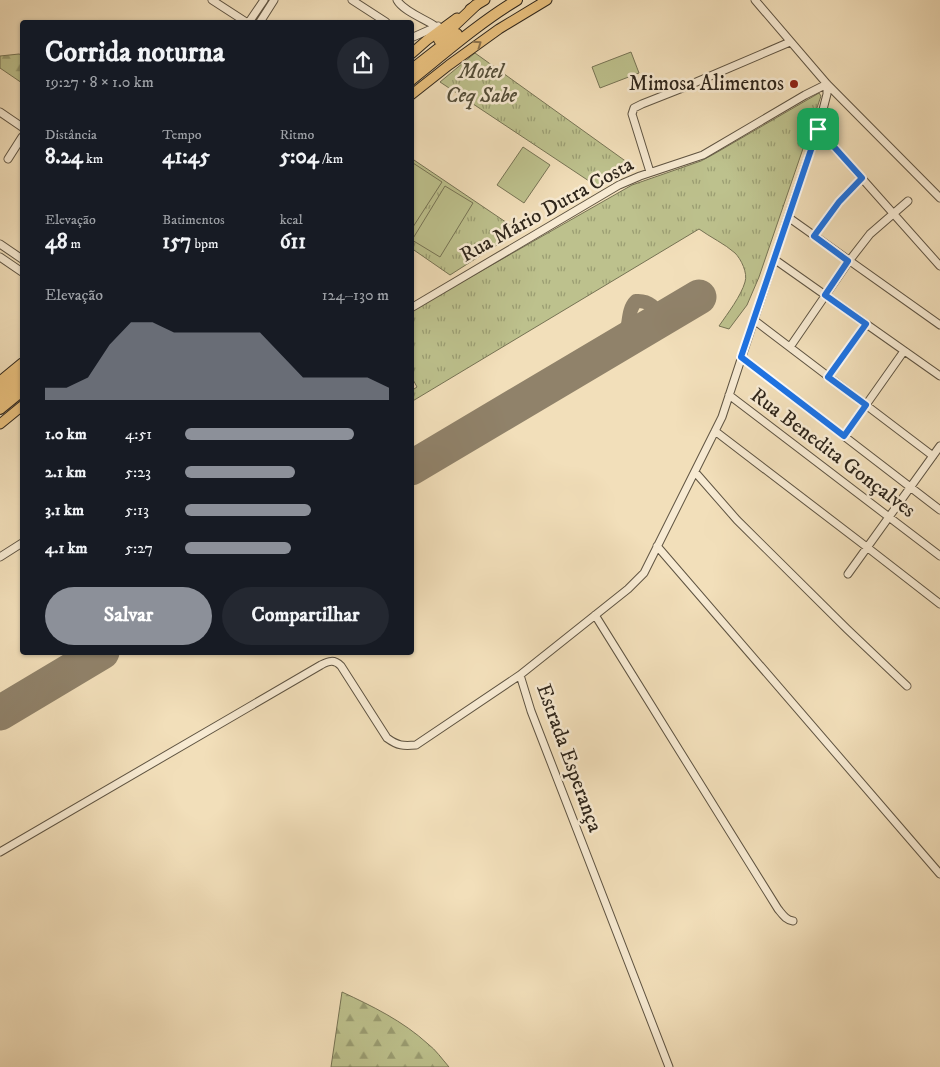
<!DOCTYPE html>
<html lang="pt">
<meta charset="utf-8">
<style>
body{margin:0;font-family:"IM FELL DW Pica",serif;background:#242831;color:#f1f3f6;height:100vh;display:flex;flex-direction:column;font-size:19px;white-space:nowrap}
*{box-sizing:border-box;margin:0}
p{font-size:16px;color:#9ea1a6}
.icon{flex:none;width:28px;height:28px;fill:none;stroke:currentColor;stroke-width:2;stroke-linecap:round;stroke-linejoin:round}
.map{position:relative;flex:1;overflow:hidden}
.drawer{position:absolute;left:20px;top:20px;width:394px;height:635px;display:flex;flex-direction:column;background:#171b24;border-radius:5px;box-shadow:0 1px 4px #0004}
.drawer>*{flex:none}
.pin{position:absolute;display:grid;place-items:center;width:42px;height:42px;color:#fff;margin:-21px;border-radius:10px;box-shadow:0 2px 8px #0006}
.round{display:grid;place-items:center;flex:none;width:52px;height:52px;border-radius:26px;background:#242831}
.headline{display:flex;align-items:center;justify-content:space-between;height:85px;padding:0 25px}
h1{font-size:28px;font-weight:700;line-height:38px}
.stats{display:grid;grid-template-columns:repeat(3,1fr);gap:8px;height:85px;padding:5px 25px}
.stats div{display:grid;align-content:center}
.stats b{font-size:21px;font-weight:700}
.stats small{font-size:14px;font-weight:400}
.stats p{font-size:14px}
.chart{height:140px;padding:10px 25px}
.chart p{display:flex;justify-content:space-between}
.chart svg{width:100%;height:90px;margin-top:5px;fill:#8c9099;opacity:.7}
.cta{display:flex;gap:10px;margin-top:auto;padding:10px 25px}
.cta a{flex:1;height:58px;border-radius:30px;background:#8c9099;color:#fff;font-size:20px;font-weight:700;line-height:58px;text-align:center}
.cta a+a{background:#242831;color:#f1f3f6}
ul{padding:0 25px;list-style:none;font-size:16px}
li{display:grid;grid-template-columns:80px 60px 1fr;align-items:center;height:38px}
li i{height:12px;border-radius:6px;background:#8c9099}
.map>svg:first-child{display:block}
</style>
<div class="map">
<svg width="940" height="1067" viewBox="0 0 940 1067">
<defs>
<pattern id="grass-tufts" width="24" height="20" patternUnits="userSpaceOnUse" patternTransform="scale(1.25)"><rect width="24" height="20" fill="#bdc18d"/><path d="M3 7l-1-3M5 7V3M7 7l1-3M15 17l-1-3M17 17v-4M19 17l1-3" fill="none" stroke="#9a9d72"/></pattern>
<pattern id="forest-firs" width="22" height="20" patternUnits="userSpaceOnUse" patternTransform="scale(1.25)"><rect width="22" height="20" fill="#bdc18d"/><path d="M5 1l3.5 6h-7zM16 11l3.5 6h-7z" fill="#9a9d72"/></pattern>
</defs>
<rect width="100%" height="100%" fill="#f2dfba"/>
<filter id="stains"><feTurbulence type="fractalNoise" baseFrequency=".004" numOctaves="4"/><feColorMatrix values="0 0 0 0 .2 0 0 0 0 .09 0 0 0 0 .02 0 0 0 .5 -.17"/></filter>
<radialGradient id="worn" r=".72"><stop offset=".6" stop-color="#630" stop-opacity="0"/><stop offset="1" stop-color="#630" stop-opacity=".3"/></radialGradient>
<path fill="url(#grass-tufts)" stroke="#767354" d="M475 53 631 165 598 187 440 82Z
M819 93 821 96 759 277 747 305 729 329 719 326C728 313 741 296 745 282 748 273 741 259 735 253 725 244 710 237 699 229L411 402V391L417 387 411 376V311L632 185 701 161 714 154Z
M411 158 519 231 450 275 411 248Z"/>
<path fill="url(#forest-firs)" stroke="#767354" d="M19 54 22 55V83L0 68V56Z
M342 992C372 1006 403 1021 428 1044 436 1050 442 1059 449 1067H331Z"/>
<path fill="#bdc18d" stroke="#767354" d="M631 52 639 73 600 88 592 67Z
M523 147 550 165 524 203 497 185Z
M413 163 442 182 411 230V166Z
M445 186 473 203 440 257 412 240Z"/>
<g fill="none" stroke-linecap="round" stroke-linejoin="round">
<path stroke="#90826a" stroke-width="14" d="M621 343C632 330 625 312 636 301 650 300 655 308 662 319"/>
<path stroke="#90826a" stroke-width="35" d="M411 468 699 297
M0 713 102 652"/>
<defs>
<path id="minor" d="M212 0 246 22
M352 0 386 22
M397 0C403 11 425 19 435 26
M755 0 827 84 940 198
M249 22 264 0
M260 22 274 0
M411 38 438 26
M0 112 22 127
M818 129 940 266
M8 159 22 137
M650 172 632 114 634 108 642 104 680 89 790 42
M788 217 940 325
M814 236 839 202 862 178
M0 244 22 259
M0 257 22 272
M774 259 940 376
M411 308 619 185 640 176 703 155 805 95 827 84V94L818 129 788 217 722 417 644 573 628 589 520 675 531 711 669 1067
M754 320 933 456
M790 347 849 261 870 234 908 201
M741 357 940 510
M828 377 866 324
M729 395 940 556
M715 431 868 548 940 604
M844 436 904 351
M695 472 737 520 847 629 907 686
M657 546 940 874
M0 557 22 543
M848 574 940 446
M595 615 778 909C783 915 786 920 793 921
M0 852 321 665C329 661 334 659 341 666L387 738C398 746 403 746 416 745L520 675"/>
<path id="major" d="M470 9 485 0
M411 54 427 40 457 18
M411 95 449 65 499 29 547 0
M0 381 22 363
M0 424 22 406"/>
<path id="highway" d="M439 40 476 5
M411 70 457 34
M411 80C446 52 479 23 517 0
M0 388 22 373
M0 399 22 381
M0 409 22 391"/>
</defs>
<use href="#minor" stroke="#5f5442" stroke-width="9"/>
<use href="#major" stroke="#2e251a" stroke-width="11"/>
<use href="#highway" stroke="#2e251a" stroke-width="12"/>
<use href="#minor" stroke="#f7ead2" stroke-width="7"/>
<use href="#major" stroke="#e9c07d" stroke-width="9"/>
<use href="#highway" stroke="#e9c07d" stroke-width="10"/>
</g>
<defs><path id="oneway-chevron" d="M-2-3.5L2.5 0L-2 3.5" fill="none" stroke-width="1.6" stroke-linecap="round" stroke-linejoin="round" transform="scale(1.25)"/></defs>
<use stroke="#8c724c" href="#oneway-chevron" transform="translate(478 44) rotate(-35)"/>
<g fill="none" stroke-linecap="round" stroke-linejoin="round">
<defs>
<path id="route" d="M818 129 862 178 839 202 814 236 848 261 825 295 866 324 828 377 866 405 844 436 741 357Z"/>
</defs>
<use href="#route" stroke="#fff" stroke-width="10"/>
<use href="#route" stroke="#1a73e8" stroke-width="6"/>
</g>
<circle fill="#8f2418" stroke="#f7ead2" stroke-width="2" cx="794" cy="84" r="5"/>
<g text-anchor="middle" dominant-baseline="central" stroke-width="5" stroke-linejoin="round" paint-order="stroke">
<g font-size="21" font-style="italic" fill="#524c37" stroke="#f7ead2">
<text x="481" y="72">Motel<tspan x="481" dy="24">Ceq Sabe</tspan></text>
</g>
<g font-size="21" fill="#2e251a" stroke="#f7ead2" text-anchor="end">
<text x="784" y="84">Mimosa Alimentos</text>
</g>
<g font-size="21" fill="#2e251a" stroke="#f7ead2">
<text transform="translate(547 210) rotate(-29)">Rua Mário Dutra Costa</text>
<text transform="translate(833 453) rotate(37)">Rua Benedita Gonçalves</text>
<text transform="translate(569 758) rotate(70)">Estrada Esperança</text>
</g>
</g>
<rect width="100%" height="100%" filter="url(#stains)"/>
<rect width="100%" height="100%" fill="url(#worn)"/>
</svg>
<div class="pin" style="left:818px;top:129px;background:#1e9e55"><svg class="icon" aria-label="arrive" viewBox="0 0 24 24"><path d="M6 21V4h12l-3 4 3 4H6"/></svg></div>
<section class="drawer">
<div class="headline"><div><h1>Corrida noturna</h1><p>19:27 · 8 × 1.0 km</p></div><a class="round"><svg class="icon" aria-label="share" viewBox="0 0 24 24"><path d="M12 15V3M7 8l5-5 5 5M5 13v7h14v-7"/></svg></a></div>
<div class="stats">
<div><p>Distância</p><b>8.24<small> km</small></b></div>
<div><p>Tempo</p><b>41:45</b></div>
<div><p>Ritmo</p><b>5:04<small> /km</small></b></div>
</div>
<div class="stats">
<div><p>Elevação</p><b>48<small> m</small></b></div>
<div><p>Batimentos</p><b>157<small> bpm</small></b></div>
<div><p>kcal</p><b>611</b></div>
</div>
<div class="chart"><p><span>Elevação</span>124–130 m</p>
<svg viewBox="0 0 160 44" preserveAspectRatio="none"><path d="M0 44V38L10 38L20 33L30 17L40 6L50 6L60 11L70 11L80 11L90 11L100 11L110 22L120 33L130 33L140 33L150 33L160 38V44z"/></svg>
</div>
<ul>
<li><b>1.0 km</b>4:51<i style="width:83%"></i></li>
<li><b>2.1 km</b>5:23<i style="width:54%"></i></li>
<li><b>3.1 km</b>5:13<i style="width:62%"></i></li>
<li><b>4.1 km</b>5:27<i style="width:52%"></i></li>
</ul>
<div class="cta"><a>Salvar</a><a>Compartilhar</a></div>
</section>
</div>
